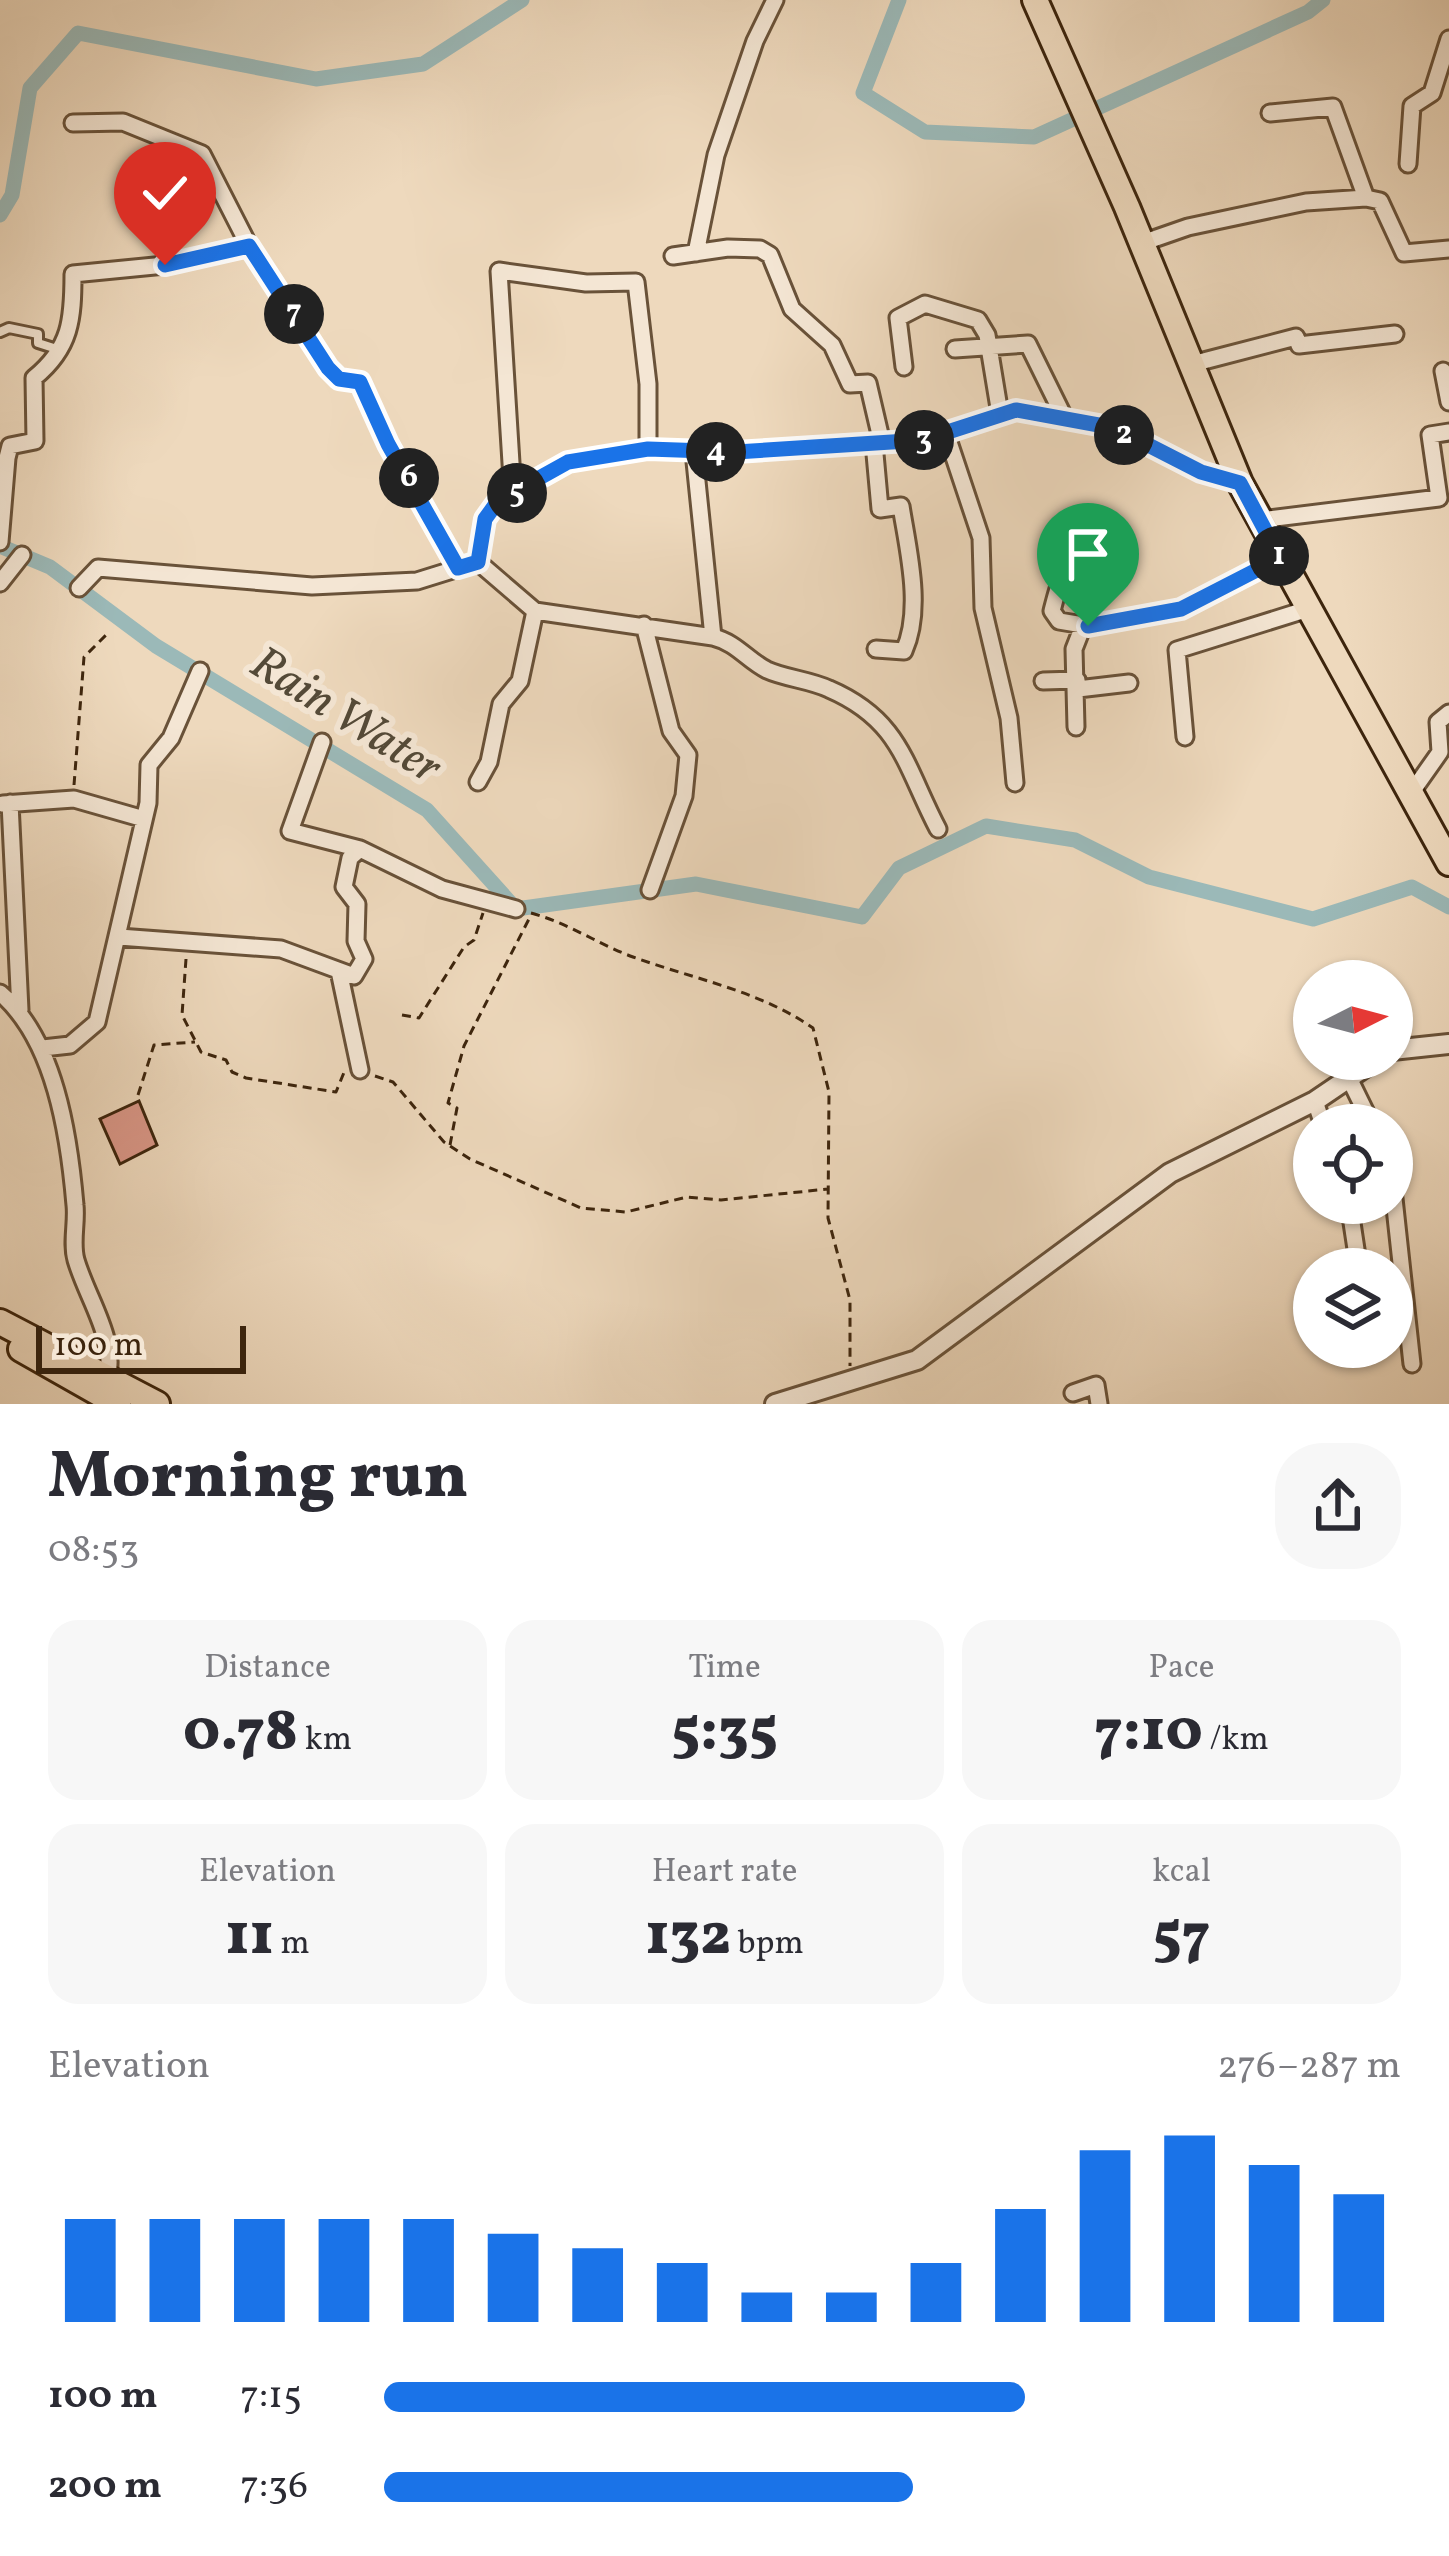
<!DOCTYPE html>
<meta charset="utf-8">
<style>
body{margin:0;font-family:Vollkorn,serif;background:#f7f7f7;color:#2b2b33;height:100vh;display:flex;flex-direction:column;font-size:45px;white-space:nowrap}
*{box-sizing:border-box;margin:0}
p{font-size:39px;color:#7c7c81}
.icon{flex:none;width:66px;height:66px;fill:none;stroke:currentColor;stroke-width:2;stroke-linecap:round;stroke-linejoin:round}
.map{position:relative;height:1404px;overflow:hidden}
.panel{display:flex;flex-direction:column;background:#fff;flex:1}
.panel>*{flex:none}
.needle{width:78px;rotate:84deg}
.controls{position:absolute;left:1293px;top:960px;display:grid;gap:24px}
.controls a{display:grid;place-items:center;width:120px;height:120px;border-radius:50%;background:#fff;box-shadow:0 3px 9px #0004;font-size:60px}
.scale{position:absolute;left:36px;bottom:30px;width:210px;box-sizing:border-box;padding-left:12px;border:6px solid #3d250d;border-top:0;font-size:33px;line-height:42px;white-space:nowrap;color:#3d250d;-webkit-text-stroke:9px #f4e6d4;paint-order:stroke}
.pin{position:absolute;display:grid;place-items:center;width:102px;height:102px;color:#fff;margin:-123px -51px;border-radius:50% 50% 50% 0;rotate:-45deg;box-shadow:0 0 12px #0007}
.pin .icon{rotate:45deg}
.km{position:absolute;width:60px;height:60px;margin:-30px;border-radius:50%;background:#222;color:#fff;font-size:33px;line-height:60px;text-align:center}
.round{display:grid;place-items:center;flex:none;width:126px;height:126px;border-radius:48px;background:#f7f7f7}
.summary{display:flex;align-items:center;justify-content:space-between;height:204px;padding:0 48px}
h1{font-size:66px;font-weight:800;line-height:90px}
.figures{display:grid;grid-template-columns:repeat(3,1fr);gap:18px;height:204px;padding:12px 48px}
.figures div{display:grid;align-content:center;border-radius:30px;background:#f7f7f7;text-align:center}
.figures b{font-size:60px;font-weight:800}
.figures small{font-size:33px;font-weight:400}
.figures p{font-size:33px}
.chart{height:336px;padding:24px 48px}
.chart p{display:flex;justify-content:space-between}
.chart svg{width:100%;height:216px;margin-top:12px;stroke:#1a73e8;stroke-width:6}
ul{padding:0 48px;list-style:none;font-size:39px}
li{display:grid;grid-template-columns:192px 144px 1fr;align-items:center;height:90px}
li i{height:30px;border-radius:15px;background:#1a73e8}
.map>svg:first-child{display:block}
</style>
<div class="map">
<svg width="1449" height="1404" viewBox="0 0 1449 1404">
<rect width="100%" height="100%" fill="#eed9bd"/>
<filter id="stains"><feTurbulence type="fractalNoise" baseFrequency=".00167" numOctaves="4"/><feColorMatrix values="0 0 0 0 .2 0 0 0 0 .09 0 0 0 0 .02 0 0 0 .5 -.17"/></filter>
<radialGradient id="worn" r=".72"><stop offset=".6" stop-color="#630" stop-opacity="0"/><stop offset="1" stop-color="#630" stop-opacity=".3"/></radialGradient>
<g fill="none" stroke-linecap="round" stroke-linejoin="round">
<path stroke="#9bb9b8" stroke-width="15" d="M899 0 863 93 925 132 1034 137 1308 12 1323 0
M0 215 12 195 30 88 78 33 316 79 423 64 522 0
M0 546 50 567 156 646 427 810 516 909 696 884 862 917 899 868 986 826 1075 840 1149 877 1313 919 1412 887 1449 907"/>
</g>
<path fill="#da9788" stroke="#3d250d" stroke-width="3" d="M139 1101 157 1145 120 1164 100 1119Z"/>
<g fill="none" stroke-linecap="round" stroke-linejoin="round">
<defs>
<path id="service" d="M0 332 9 328 38 334V343L60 350"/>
<path id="minor" d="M73 123 123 122 202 154 249 246 328 368 339 379 360 382 388 444 458 568
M1408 164 1412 106 1432 93 1449 39
M1366 198 1380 201 1404 253 1449 249
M1142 243 1188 227 1306 202 1366 198 1333 107 1270 113
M696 253 716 155 755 41 775 0
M673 256 728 248 760 249 770 255 792 309 832 345 850 384 868 383 882 443
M955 349 1028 344 1065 419
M1192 364 1296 337 1299 345 1395 334
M904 367 898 318 925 304 978 320 987 335 1000 414
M1443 371 1449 402
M946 433 981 538 983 608 1009 718 1015 783
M874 443 880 509 901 506C908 550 923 609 904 651L876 649
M694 452 713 637
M513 495 499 271 586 283 636 282 648 384V449
M1260 520 1439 498 1430 435 1449 432
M0 542 7 458 10 446 35 441 34 378C71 348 73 319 73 274L165 265 249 246
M1090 543C1065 557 1059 583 1052 611L1059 621 1089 626 1181 609 1280 558
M478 562 535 611 713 637C737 643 747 660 767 670 784 678 810 680 829 689 901 720 905 766 938 829
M0 583 22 555
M79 588 98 568 312 586 417 581 478 562 485 519 498 501 568 462 648 449 736 452 923 440 1016 410 1115 428 1201 472 1240 483
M644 625 671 731 688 755 684 796 650 890
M1043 681 1077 680
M1078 689 1129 683
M1076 727 1074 649 1083 626
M1185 737 1177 650 1308 609
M322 742 290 831 360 849
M478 782 489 762 501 704 520 681 535 611
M1409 796 1440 752 1438 722 1449 713
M10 803 20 1010
M3 804 74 799 144 819
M119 937 281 949 354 976 364 959 356 941 357 904 344 887 350 858 360 849 442 889 516 909
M339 971 360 1070
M0 993C55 1040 69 1135 75 1205 77 1223 71 1243 76 1260 88 1301 119 1341 106 1383
M43 1048 70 1045 97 1022 148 803 149 765 171 738 200 671
M1349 1078 1372 1125
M1315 1101 1323 1125
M1392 1180 1412 1364
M1349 1203 1359 1269
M1073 1393 1096 1385 1099 1404"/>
<path id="tertiary" d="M1392 1050 1449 1044
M775 1404 917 1360 1170 1173 1315 1101 1377 1059"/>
<path id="primary" d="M1035 0 1127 207 1240 483 1449 863
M0 1322 157 1404
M21 1349 118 1404"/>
</defs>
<use href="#service" stroke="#695239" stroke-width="14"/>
<use href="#minor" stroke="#695239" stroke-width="21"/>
<use href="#tertiary" stroke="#695239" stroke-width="24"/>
<use href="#primary" stroke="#3d250d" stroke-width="30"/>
<path stroke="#3d250d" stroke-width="3" stroke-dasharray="9 6" stroke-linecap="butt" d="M74 785 84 657 108 633
M531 913C568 923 598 944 633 957 694 979 760 991 813 1028L829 1092 828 1218 850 1300V1366
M186 959 182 1015 201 1052 226 1060 232 1072 246 1078 336 1092 345 1070
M402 1015 419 1018 464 947 474 940 483 913
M375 1076 393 1082 444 1142 470 1159 581 1208 626 1212 687 1197 721 1200 828 1189
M138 1095 154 1045 195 1042
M450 1145 457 1108 448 1103 464 1046 531 915"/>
<use href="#service" stroke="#f4e6d4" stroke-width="8"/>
<use href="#minor" stroke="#f4e6d4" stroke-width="15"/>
<use href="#tertiary" stroke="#f4e6d4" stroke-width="18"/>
<use href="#primary" stroke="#eed9bd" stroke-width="24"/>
</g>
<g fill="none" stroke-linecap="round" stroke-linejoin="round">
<defs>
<path id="route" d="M165 265 249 246 328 368 339 379 360 382 388 444 458 568 478 562 485 519 498 501 568 462 648 449 736 452 923 440 1016 410 1115 428 1201 472 1240 483 1280 558 1181 609 1088 626"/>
</defs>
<use href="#route" stroke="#fff" stroke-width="24"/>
<use href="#route" stroke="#1a73e8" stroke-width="15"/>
</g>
<g text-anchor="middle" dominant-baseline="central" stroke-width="12" stroke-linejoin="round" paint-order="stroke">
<g font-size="48" font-style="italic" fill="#544a38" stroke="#f4e6d4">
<text transform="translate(345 717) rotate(32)">Rain Water</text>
</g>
</g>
<rect width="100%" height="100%" filter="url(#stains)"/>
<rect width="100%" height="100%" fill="url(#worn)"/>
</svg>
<div class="controls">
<a><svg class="needle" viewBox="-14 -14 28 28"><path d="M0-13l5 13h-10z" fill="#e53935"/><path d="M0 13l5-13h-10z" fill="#7c7c81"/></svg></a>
<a><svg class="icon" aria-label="locate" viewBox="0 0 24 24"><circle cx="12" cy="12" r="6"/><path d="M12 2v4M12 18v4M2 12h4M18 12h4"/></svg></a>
<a><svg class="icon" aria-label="layers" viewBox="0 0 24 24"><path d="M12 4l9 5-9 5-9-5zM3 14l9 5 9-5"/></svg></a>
</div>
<div class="scale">100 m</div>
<div class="pin" style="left:1088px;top:626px;background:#1e9e55"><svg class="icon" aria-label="arrive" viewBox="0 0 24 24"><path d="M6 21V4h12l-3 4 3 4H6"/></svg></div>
<div class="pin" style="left:165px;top:265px;background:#d93025"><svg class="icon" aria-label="check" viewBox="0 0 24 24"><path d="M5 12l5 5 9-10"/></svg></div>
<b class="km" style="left:1279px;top:556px">1</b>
<b class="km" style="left:1124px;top:435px">2</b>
<b class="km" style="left:924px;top:440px">3</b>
<b class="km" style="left:716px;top:452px">4</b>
<b class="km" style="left:517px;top:493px">5</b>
<b class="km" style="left:409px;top:478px">6</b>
<b class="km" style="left:294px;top:314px">7</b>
</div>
<section class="panel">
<div class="summary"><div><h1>Morning run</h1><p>08:53</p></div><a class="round"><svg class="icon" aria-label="share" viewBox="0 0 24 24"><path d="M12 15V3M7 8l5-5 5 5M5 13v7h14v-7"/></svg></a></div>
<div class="figures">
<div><p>Distance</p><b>0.78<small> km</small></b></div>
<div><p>Time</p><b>5:35</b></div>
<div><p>Pace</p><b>7:10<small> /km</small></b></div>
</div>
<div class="figures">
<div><p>Elevation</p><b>11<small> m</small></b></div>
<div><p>Heart rate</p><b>132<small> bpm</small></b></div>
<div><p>kcal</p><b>57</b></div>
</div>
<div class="chart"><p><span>Elevation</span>276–287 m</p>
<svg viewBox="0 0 160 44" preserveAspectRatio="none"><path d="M5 44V23M15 44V23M25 44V23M35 44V23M45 44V23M55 44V26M65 44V29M75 44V32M85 44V38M95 44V38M105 44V32M115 44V21M125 44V9M135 44V6M145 44V12M155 44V18"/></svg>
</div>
<ul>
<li><b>100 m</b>7:15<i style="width:63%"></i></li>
<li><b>200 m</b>7:36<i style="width:52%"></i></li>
</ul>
</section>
